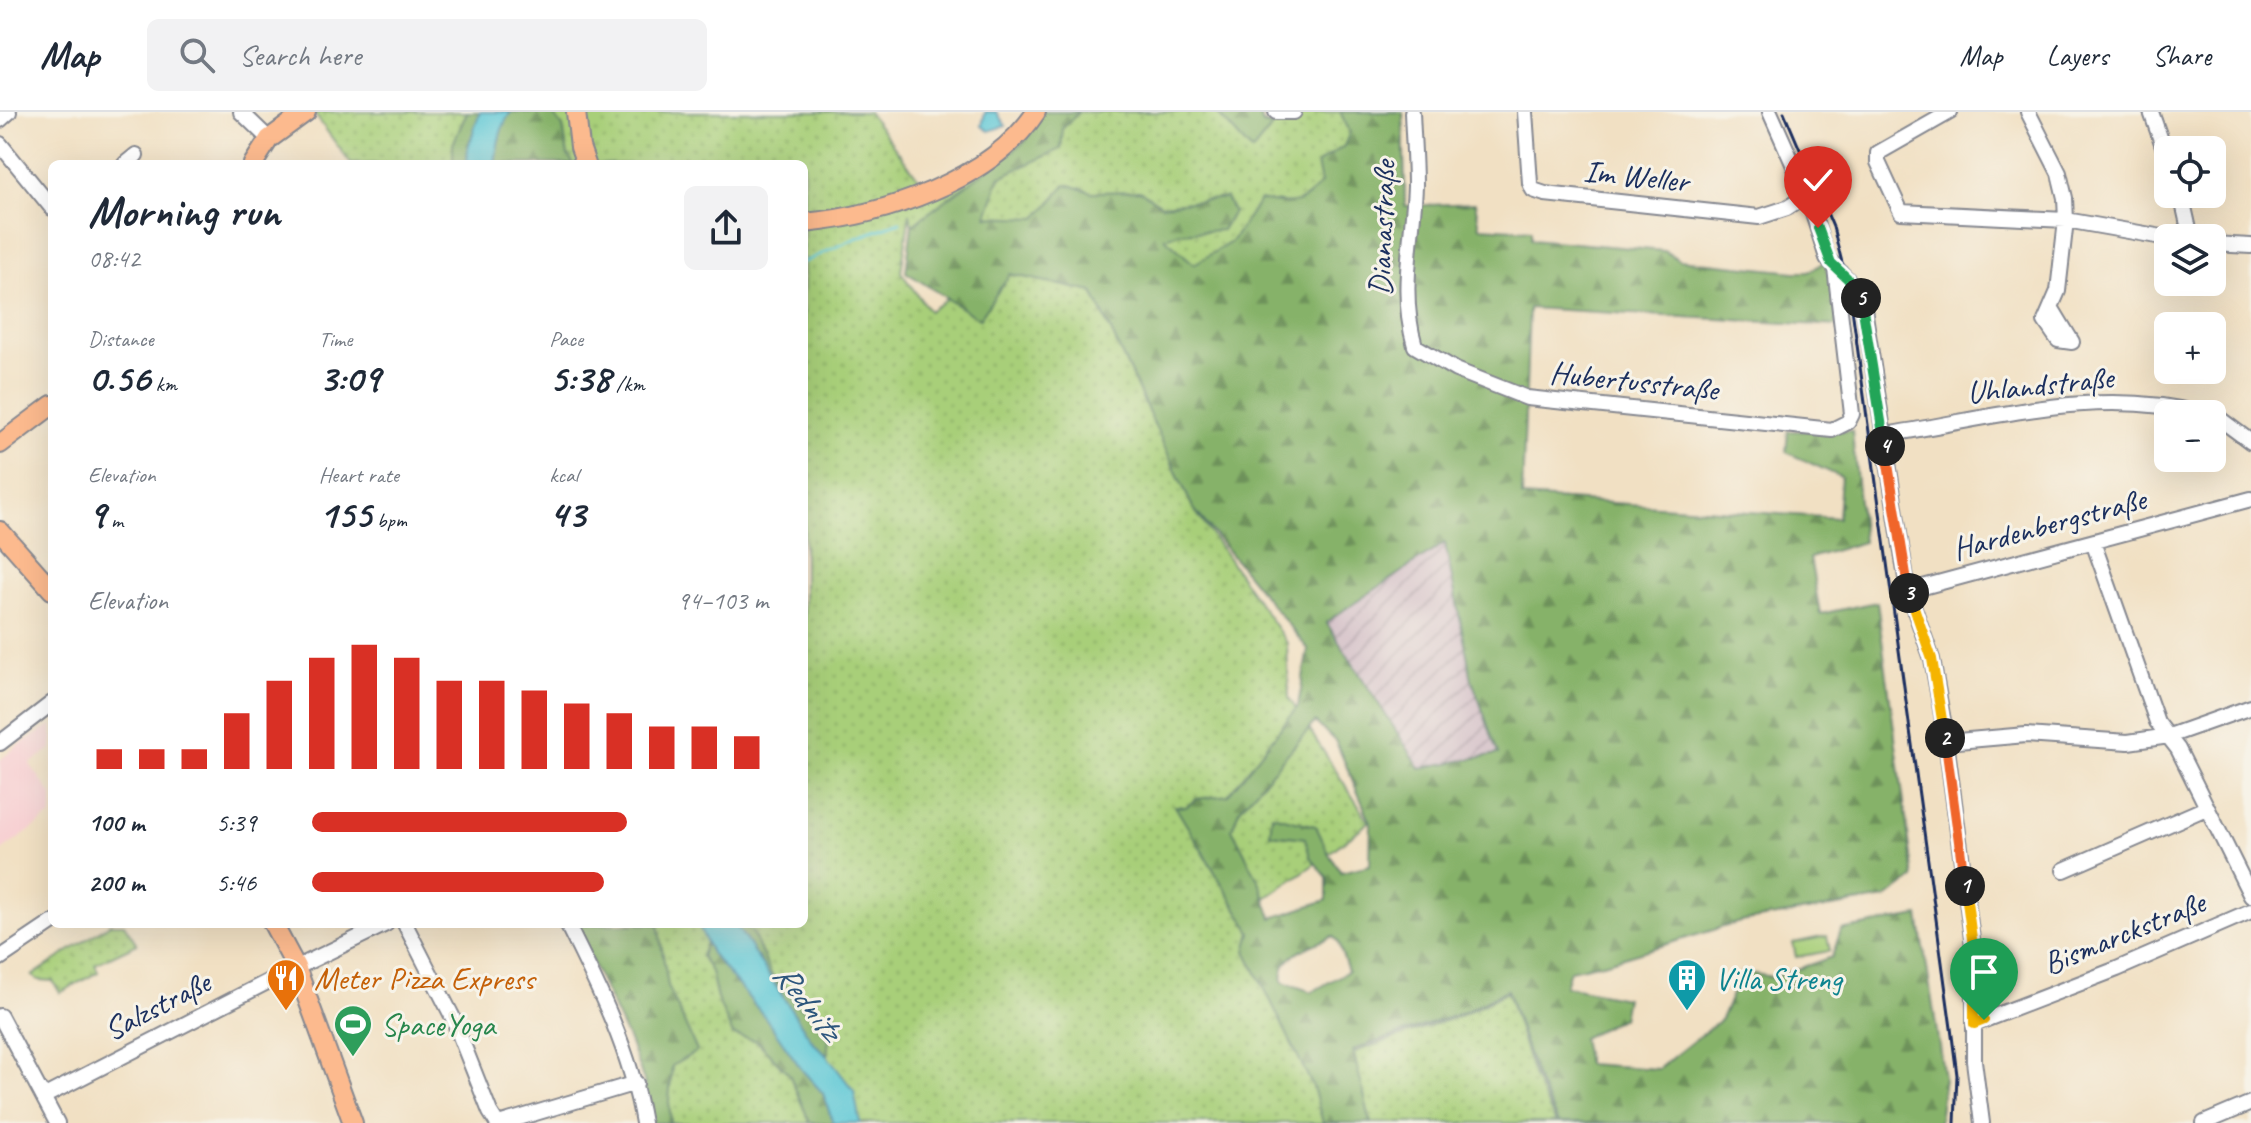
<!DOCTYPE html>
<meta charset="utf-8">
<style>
body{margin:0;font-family:Caveat,sans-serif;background:#f2f2f3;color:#1f2937;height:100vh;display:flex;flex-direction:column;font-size:30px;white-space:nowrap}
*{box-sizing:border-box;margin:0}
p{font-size:26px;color:#747a83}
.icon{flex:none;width:44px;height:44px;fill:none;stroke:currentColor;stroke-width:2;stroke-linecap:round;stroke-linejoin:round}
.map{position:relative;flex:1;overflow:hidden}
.panel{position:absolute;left:48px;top:48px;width:760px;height:768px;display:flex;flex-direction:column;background:#fff;border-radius:12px;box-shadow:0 8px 32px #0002}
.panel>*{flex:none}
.buttons{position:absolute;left:2154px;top:24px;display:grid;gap:16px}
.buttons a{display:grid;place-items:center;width:72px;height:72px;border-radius:12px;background:#fff;box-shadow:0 8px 32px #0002;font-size:40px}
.pin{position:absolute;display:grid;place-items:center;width:68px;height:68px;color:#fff;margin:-82px -34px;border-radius:50% 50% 50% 0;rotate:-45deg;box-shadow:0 0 8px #0007}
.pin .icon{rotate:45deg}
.km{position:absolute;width:40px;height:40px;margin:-20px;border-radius:50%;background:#222;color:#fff;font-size:22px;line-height:40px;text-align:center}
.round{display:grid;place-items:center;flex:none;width:84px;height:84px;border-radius:12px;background:#f2f2f3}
.head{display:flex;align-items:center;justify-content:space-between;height:136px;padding:0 40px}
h1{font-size:44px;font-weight:700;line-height:60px}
.figures{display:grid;grid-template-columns:repeat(3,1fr);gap:12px;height:136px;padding:8px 40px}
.figures div{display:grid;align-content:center}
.figures b{font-size:40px;font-weight:700}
.figures small{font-size:22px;font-weight:400}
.figures p{font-size:22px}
.chart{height:224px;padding:16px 40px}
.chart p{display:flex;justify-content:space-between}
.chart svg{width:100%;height:144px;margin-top:8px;stroke:#d93025;stroke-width:6}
ul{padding:0 40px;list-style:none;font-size:26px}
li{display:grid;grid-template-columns:128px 96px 1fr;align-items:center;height:60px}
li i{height:20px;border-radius:10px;background:#d93025}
header{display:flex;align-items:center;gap:48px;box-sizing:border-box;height:112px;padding:0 40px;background:#fff;border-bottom:2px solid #e0e1e3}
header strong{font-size:38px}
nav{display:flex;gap:44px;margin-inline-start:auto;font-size:28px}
.search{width:560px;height:72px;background:#f2f2f3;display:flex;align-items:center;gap:20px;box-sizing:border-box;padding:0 28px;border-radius:12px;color:#747a83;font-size:30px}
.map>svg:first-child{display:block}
</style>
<header>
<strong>Map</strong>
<div class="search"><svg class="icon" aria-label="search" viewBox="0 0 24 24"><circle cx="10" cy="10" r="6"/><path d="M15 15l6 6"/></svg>Search here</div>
<nav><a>Map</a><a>Layers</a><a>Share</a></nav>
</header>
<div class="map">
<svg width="2251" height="1011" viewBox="0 0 2251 1011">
<defs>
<pattern id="industrial-furrows" width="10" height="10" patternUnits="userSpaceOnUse" patternTransform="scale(2)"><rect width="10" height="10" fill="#d2bdc6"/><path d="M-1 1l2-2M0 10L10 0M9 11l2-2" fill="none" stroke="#aa9aa4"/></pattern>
<pattern id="grass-dots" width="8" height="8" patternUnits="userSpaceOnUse" patternTransform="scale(2)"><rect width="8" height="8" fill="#a8cf79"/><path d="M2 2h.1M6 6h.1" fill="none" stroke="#90b26b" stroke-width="1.8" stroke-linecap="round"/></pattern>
<pattern id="forest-firs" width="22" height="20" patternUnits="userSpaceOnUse" patternTransform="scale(2)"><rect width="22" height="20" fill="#86b269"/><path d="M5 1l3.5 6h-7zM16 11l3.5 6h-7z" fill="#6d915a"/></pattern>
</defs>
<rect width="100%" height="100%" fill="#f7f3e8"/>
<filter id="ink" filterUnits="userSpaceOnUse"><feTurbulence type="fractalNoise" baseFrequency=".0125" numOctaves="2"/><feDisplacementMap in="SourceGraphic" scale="16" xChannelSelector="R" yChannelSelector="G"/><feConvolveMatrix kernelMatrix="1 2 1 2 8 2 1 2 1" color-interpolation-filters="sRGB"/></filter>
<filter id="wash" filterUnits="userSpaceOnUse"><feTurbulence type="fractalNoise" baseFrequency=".006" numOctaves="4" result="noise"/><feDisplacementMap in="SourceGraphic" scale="32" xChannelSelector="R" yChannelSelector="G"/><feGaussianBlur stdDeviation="1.8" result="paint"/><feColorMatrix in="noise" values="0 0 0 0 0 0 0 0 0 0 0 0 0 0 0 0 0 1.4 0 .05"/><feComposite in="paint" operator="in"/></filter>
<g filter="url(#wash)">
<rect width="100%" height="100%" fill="#f1e0c3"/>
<path fill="#f7cfd2" d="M52 613V636L30 652 52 683V703L0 740V648L17 634Z"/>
<path fill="url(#industrial-furrows)" d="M1445 431 1472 568 1498 642 1419 656 1326 510Z"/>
<path fill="url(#grass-dots)" stroke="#627f6c" stroke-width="2" d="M313 0H868L933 85 1043 0H1257L1263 11 1273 13 1311 0H1403L1405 75 1394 213 1096 175 922 105 912 113 910 101 901 160 929 199 947 187 979 207 1009 162 1093 180 1193 396 1287 531 1289 586 1369 710 1316 751 1247 799 1314 954 1462 903 1507 880 1534 966 1556 1011H651L643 962 631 928 577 812H804V52H351Z
M110 812H124L137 832 95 852 98 860 60 881 53 869 38 868 32 864Z"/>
<path fill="url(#forest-firs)" stroke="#507064" stroke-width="2" fill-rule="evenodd" d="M467 0H480L468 36 467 52H453V32Z
M511 0H551L563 15 568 43 574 52H495C497 35 500 13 511 0Z
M1042 0H1079L1063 16 1061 37 1000 65 987 104 1037 106 1066 72 1092 80 1140 79 1162 93 1226 86 1233 100 1222 118 1179 121 1165 126 1194 152 1231 130 1260 88C1292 93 1299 96 1321 71L1317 52 1344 34 1350 20 1340 0H1403L1405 94 1475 91 1480 115 1531 118V127L1664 139 1680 148 1795 160H1809L1824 150 1833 163 1837 214 1529 196 1522 385 1838 406 1841 365 1786 340 1788 319H1852L1863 430 1810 446 1820 502 1877 490 1914 766 1886 786 1740 810 1607 850 1570 858 1565 874 1626 886 1622 906 1582 926 1587 952 1658 957 1721 907 1742 860 1774 865 1832 845 1841 818 1919 804 1944 966 1939 1011H1558L1536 965 1507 878 1462 901 1353 938 1371 1011H1323L1313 975 1246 839 1251 820 1175 694 1186 695 1196 687 1228 683 1298 594 1308 537 1193 396 1093 180 1010 162 979 207 906 160 912 113 1026 29ZM1445 431 1472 568 1498 642 1420 656 1326 510ZM1315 610 1336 630 1371 711 1370 753 1341 760 1329 742 1316 714 1272 703 1270 722 1305 726 1310 745 1327 765V788L1272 806 1259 769 1232 717 1239 698ZM1333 824 1338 830 1348 859 1312 880 1283 870C1277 842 1313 834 1333 824Z
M1216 0H1257L1263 12 1273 14 1252 40Z
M574 812H658L668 874 697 939 672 954 669 989 671 1011H651L644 969 629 929Z
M735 812H743L752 820 773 866 783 870 797 893 811 901 829 927 827 944 812 929Z
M706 830 711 841 765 905 803 959 823 981 833 1011H810L789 962 757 929 733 923 717 887 711 860 701 844Z"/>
<path fill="#a8cf79" stroke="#627f6c" stroke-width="2" d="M1827 824 1830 839 1796 845 1793 831Z"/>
<path fill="#5dc8d6" stroke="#3c7c9a" stroke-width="2" d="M480 0H511C500 14 497 35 495 52H467L468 36Z
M985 0H996L1006 14 989 19 982 14Z
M698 812H735L812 929 827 944 854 979 860 1011H833L823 981 803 959 765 905 711 841Z"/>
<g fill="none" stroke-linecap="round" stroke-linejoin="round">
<path stroke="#5dc8d6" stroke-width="3" d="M804 150 856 126 900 110"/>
</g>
</g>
<g filter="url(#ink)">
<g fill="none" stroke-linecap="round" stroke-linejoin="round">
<defs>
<path id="minor" d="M241 0 269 27
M1276 0H1294
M1412 0C1413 25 1415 50 1415 74 1413 129 1399 180 1415 234L1456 258 1527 286 1832 318 1848 310 1852 302 1835 156
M1525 0 1530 71 1533 78 1545 82 1759 105 1787 96 1807 83
M1770 0 1807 83 1827 146 1858 179 1863 190 1908 479 1932 547 1944 614 1974 842V949L1982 1011
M1950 0 1878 41V50L1901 100 2066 108 2168 126
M2028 0 2059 61 2065 86 2066 108 2058 179 2045 209 2058 228 2072 230 2052 197
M2151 0 2168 48
M0 8 9 0
M0 32 52 96
M125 52 136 43
M2181 82 2191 126
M2212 132 2251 134
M2212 305 2220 307 2251 330
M1883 323C1987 308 2097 273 2202 302
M2093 430 2157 610 2178 637 2251 784
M1908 479 2251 387
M1946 630 2026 623 2128 630 2169 624 2251 595
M0 631 52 591
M2064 758 2206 696
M405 812 452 904 490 1000 497 1011
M567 812C599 876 631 940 643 1011
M0 846 52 811
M0 904 57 1011
M1974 912 2117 857 2251 799
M43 985 275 866 386 812
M502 1011 636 971
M2204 1011 2251 991"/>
<path id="major" d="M576 0 580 35 586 52
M253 52 269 27 306 0
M804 111C882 104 991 69 1036 0
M0 332 52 293
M0 419 52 478
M273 812 296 855 353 1011"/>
</defs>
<use href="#minor" stroke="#868890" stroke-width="18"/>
<use href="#major" stroke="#868890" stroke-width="22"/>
<use href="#minor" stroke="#fff" stroke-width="14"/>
<use href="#major" stroke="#fcba8e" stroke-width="18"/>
<path stroke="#1b2f5e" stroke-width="3" d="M1784 0 1833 115 1850 182 1951 916 1957 963 1955 1011"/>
</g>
</g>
<g fill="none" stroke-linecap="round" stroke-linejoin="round" filter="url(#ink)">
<defs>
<path id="split-1" d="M1965 774 1974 842V912L1984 908"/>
<path id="split-2" d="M1945 626 1965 774"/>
<path id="split-3" d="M1909 481 1932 547 1945 626"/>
<path id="split-4" d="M1885 334 1909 481"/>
<path id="split-5" d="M1861 186 1885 334"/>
<path id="split-6" d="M1818 116 1831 151 1847 166 1861 186"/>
</defs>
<use href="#split-1" stroke="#fff" stroke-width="16"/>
<use href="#split-2" stroke="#fff" stroke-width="16"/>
<use href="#split-3" stroke="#fff" stroke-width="16"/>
<use href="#split-4" stroke="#fff" stroke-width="16"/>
<use href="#split-5" stroke="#fff" stroke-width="16"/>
<use href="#split-6" stroke="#fff" stroke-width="16"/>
<use href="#split-1" stroke="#f5b400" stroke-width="10"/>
<use href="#split-2" stroke="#f0652b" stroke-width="10"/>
<use href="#split-3" stroke="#f5b400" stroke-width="10"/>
<use href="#split-4" stroke="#f0652b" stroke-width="10"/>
<use href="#split-5" stroke="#22a559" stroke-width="10"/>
<use href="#split-6" stroke="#22a559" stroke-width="10"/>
</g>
<defs>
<symbol id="restaurant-pin" viewBox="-11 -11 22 30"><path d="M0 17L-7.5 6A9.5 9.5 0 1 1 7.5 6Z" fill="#e8710a" stroke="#f7f3e8"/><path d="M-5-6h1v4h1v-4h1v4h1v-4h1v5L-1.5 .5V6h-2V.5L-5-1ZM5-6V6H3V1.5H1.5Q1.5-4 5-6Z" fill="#fff"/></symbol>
<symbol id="building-pin" viewBox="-11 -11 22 30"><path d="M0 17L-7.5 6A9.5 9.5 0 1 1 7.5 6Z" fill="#0f9aa8" stroke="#f7f3e8"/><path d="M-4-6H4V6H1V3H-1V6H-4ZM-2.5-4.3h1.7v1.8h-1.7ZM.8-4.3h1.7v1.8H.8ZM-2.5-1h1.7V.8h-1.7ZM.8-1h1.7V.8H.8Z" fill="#fff"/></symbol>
<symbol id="stadium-pin" viewBox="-11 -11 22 30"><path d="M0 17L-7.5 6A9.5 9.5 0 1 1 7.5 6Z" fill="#2e9e5b" stroke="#f7f3e8"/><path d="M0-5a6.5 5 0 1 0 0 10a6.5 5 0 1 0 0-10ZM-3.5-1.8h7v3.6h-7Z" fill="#fff"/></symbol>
</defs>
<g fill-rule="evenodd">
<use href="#restaurant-pin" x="264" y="844" width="44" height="60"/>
<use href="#building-pin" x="1665" y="844" width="44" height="60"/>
<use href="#stadium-pin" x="331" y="890" width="44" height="60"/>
</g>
<g text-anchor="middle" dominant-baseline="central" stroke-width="6" stroke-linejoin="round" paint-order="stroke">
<g font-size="32" fill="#1b2f5e" stroke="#f7f3e8">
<text transform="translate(1636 64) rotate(6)">Im Weller</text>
<text transform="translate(1382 116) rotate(-88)">Dianastraße</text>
<text transform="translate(1634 269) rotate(6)">Hubertusstraße</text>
<text transform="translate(2040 273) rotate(-6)">Uhlandstraße</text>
<text transform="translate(2049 412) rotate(-15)">Hardenbergstraße</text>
<text transform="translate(2124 821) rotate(-22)">Bismarckstraße</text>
<text transform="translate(157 894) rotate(-27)">Salzstraße</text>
</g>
<g font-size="32" fill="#c56008" stroke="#f7f3e8" text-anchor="start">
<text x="314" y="866">Meter Pizza Express</text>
</g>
<g font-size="32" fill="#0d838f" stroke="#f7f3e8" text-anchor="start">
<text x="1715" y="866">Villa Streng</text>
</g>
<g font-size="32" fill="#27864d" stroke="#f7f3e8" text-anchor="start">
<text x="381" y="912">SpaceYoga</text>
</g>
<g font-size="34" font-style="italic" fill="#2c557c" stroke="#f7f3e8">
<text transform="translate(808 889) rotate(51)">Rednitz</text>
</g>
</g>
</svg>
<div class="buttons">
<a><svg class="icon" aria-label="locate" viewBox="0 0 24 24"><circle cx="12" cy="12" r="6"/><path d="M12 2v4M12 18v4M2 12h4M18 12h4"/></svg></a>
<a><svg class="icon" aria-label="layers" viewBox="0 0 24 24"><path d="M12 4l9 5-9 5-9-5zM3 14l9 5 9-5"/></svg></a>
<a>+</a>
<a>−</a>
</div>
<div class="pin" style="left:1984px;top:908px;background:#1e9e55"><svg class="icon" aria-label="arrive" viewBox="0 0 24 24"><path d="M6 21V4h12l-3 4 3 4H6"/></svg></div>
<div class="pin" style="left:1818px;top:116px;background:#d93025"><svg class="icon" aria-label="check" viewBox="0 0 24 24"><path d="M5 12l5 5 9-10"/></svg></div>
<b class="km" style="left:1965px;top:774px">1</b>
<b class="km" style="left:1945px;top:626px">2</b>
<b class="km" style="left:1909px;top:481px">3</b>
<b class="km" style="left:1885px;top:334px">4</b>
<b class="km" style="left:1861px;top:186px">5</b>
<section class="panel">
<div class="head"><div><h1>Morning run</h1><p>08:42</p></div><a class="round"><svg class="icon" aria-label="share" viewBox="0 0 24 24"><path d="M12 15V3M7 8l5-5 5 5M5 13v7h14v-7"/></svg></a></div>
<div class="figures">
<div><p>Distance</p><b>0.56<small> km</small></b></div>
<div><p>Time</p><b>3:09</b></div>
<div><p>Pace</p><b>5:38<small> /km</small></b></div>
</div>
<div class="figures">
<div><p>Elevation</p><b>9<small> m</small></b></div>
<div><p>Heart rate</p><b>155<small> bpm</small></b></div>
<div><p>kcal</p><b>43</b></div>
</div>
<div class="chart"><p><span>Elevation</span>94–103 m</p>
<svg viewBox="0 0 160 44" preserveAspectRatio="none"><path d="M5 44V38M15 44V38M25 44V38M35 44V27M45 44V17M55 44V10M65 44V6M75 44V10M85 44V17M95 44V17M105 44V20M115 44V24M125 44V27M135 44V31M145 44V31M155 44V34"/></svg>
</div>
<ul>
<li><b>100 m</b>5:39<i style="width:69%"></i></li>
<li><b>200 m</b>5:46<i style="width:64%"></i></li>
</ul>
</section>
</div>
